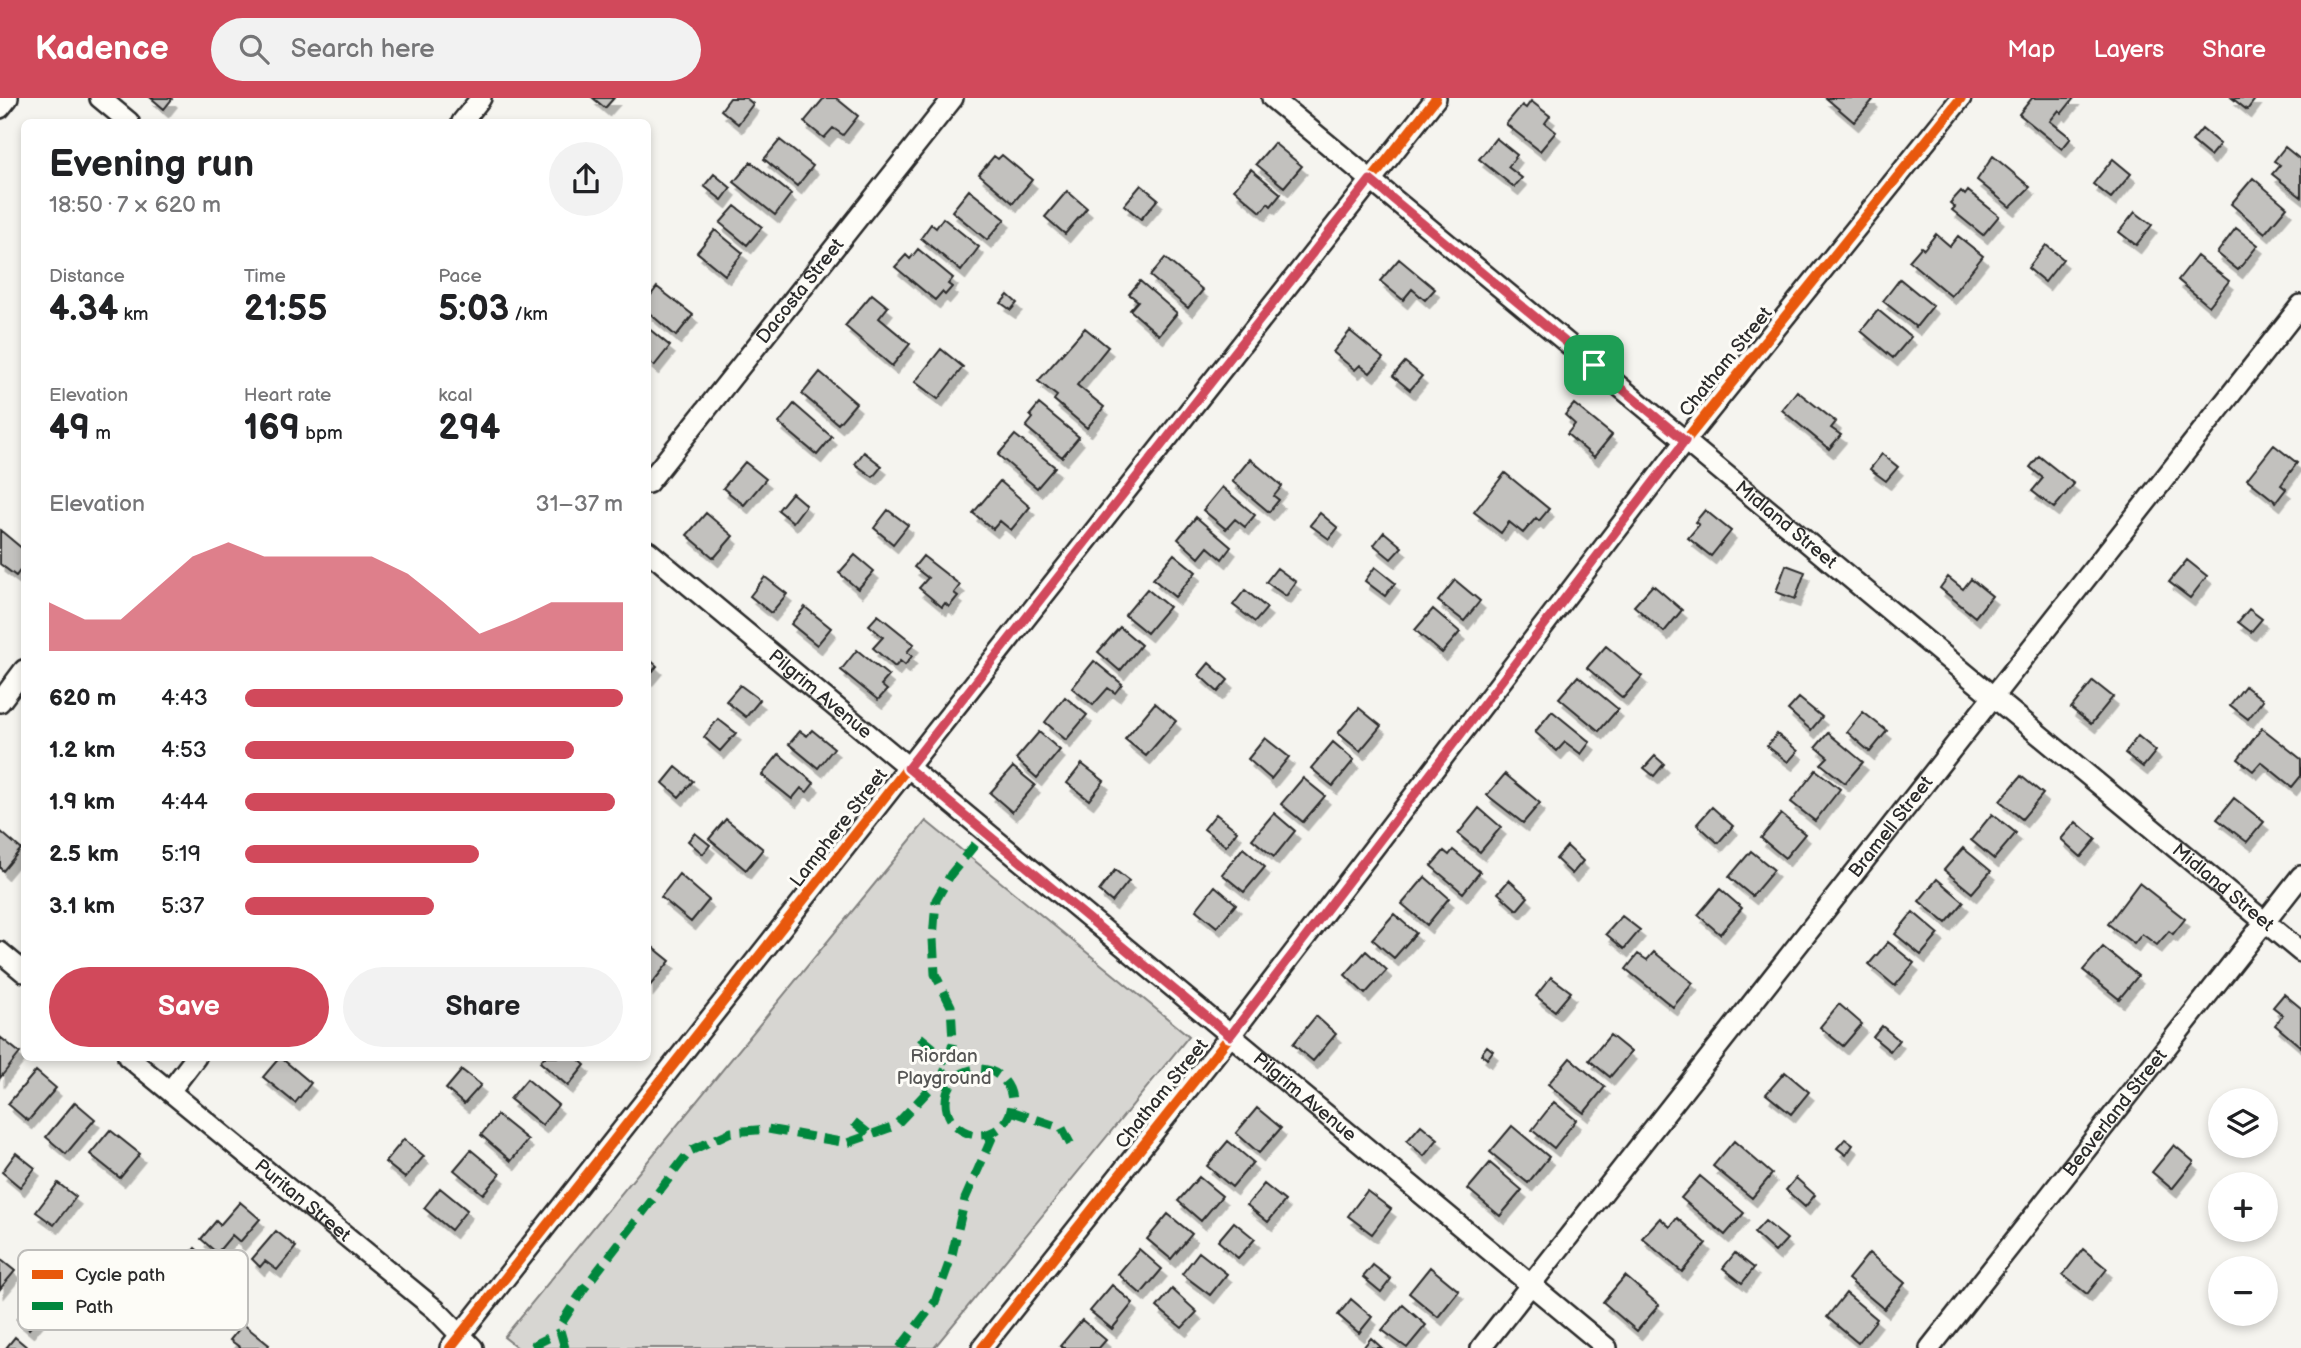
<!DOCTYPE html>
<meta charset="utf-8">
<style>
body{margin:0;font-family:"Balsamiq Sans",sans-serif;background:#f2f2f2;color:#202124;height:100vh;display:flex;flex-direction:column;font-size:26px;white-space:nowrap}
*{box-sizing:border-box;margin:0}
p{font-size:23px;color:#757577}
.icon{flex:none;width:38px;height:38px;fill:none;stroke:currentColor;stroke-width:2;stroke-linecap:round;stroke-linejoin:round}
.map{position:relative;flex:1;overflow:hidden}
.drawer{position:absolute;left:21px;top:21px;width:630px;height:942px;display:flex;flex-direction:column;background:#fff;border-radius:10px;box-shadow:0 4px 10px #0003}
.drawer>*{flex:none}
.buttons{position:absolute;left:2208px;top:990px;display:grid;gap:14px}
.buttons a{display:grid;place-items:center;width:70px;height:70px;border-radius:50%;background:#fff;box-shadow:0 4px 10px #0003;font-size:35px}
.pin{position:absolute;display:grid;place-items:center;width:60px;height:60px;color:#fff;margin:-30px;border-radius:14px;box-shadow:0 4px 10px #0006}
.round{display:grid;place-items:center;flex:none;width:74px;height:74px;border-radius:37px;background:#f2f2f2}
.overview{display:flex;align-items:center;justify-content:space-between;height:119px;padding:0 28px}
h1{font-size:38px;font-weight:700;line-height:52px}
.metrics{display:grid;grid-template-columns:repeat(3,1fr);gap:10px;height:119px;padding:7px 28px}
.metrics div{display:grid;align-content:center}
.metrics b{font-size:35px;font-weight:700}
.metrics small{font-size:19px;font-weight:400}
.metrics p{font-size:19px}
.chart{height:196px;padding:14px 28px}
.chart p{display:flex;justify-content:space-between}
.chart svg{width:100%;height:126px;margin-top:7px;fill:#d1495b;opacity:.7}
.action{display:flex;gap:14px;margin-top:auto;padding:14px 28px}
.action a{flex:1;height:80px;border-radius:42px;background:#d1495b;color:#fff;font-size:28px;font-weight:700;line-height:80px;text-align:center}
.action a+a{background:#f2f2f2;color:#202124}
ul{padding:0 28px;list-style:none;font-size:23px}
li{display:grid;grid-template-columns:112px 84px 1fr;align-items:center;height:52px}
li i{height:18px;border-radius:9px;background:#d1495b}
header{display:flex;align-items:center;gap:42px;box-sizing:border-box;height:98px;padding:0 35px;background:#d1495b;color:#fff}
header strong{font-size:33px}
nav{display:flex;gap:38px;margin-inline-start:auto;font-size:24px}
.search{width:490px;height:63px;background:#f2f2f2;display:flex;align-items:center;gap:18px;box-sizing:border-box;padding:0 24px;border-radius:38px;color:#757577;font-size:26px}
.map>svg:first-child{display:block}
</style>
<header>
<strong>Kadence</strong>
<div class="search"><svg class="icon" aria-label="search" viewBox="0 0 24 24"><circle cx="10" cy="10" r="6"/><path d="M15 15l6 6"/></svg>Search here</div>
<nav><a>Map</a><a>Layers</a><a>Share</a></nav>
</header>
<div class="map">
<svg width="2301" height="1250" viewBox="0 0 2301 1250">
<defs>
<filter id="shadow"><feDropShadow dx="4.5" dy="8" stdDeviation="0" flood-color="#0004"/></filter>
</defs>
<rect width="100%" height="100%" fill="#f5f4ef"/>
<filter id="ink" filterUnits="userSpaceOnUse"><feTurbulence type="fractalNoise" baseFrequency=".0143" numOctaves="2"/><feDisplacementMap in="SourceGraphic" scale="14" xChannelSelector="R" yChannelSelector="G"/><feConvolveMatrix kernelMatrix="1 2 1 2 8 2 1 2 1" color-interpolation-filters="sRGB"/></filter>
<g filter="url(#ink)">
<path fill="#d7d6d2" stroke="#81807e" stroke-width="2" d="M926 723 1189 938 934 1250H518L504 1239Z"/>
<path fill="#c2c1be" stroke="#2b2b2b" stroke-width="2" filter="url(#shadow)" d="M151 0H171L172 1 164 11Z
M593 0H614L605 10Z
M730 0H746L753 6 738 26 721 12Z
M824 0H836L858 18 843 37 833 30 824 40 804 24Z
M1826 0H1871L1873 2 1854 24Z
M2032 0H2074L2062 15 2059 12 2050 23 2071 40 2062 51 2019 16Z
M2232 0H2256L2247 12Z
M1531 3 1550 18 1545 25 1556 34 1540 53 1506 26 1522 7 1526 10Z
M2202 31 2220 46 2210 58 2192 43Z
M1496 40 1517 57 1508 69 1522 80 1514 89 1479 61Z
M780 42 813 68 797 88 764 61Z
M1274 45 1302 68 1284 89 1256 66Z
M2285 49 2301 62V99L2272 76 2280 67 2274 63Z
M1002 57 1032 82 1013 105 979 76 994 58 998 61Z
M1993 58 2030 89 2010 109 1977 82Z
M2113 61 2131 76 2111 100 2093 86Z
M751 64 791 96 775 117 734 84Z
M1251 71 1281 96 1271 108 1268 105 1261 114 1234 91Z
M714 76 731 90 722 102 704 88Z
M2253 80 2287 109 2265 135 2231 106Z
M1141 87 1158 101 1141 121 1124 107Z
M969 92 1005 121 987 142 952 113Z
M1067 93 1087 110 1065 136 1045 119Z
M1961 93 1965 97 1968 93 1999 118 1983 137 1952 112 1955 109 1950 105Z
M735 108 762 129 747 147 720 125Z
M2135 114 2152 127 2136 147 2119 134Z
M943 120 979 149 961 173 921 140 931 126 936 130Z
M2236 130 2258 147 2238 172 2217 155Z
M715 132 743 155 725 177 697 154Z
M1936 136 1950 148 1958 138 1983 158 1951 198 1909 163 1921 149 1924 151Z
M2046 147 2063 161 2045 184 2028 170Z
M918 151 953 180 948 186 952 189 945 197 942 194 935 202 895 169 906 157 910 161Z
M2197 158 2229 183 2209 208 2178 182Z
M1165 160 1203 192 1188 210 1150 178Z
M1399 161 1435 191 1425 202 1412 191 1403 202 1380 183Z
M1900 181 1933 208 1916 229 1883 203Z
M1140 183 1177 215 1159 237 1130 212 1138 203 1129 196Z
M657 189 693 217 676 238 648 214V201Z
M872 196 888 209 879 220 910 246 892 268 845 228Z
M1008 197 1017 205 1011 212 1001 205Z
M1878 212 1911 239 1893 260 1861 233Z
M648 230 670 248 654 268 648 263Z
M1085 230 1108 249 1077 287 1104 309 1087 330 1054 302 1057 298 1038 283Z
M1350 233 1383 260 1370 275 1360 267 1355 272 1333 254Z
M941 251 963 269 938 301 915 284Z
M1405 264 1422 278 1410 292 1393 278Z
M820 274 856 305 838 326 802 296Z
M1797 293 1836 324 1831 330 1841 337 1829 351 1782 312Z
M794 306 832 339 817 357 779 325Z
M1039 306 1079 339 1062 359 1026 329 1033 320 1030 317Z
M1574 306 1612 337 1594 359 1567 336 1575 326 1565 317Z
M1015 337 1055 369 1037 390 998 357Z
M2274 347 2297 365 2281 387 2286 391 2276 404 2247 381Z
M864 354 882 368 873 379 855 366Z
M1882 356 1898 369 1886 383 1870 371Z
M2039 358 2074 386 2054 410 2032 393 2043 380 2030 369Z
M1250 361 1282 388 1274 398 1279 402 1269 414 1232 383Z
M745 364 766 381 744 407 723 390Z
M1505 375 1549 411 1539 423 1536 420 1523 435 1509 424 1501 435 1474 414Z
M1000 383 1030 409 1011 432 1000 423 993 431 973 415Z
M1222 389 1255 417 1245 429 1235 421 1226 431 1203 412Z
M792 395 806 407 793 424 778 412Z
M888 412 908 427 893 446 874 430Z
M1705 412 1731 433 1711 458 1688 440 1699 427 1695 424Z
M706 415 733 438 714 460 687 437Z
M1320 415 1338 430 1329 441 1310 427Z
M1196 419 1231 449 1222 461 1208 449 1199 460 1178 441Z
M0 432 24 452V467L16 478 0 466Z
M1384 434 1402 449 1391 461 1374 447Z
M1174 456 1196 474 1175 499 1153 481Z
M855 457 874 473 858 491 839 475Z
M923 458 960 487 954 495 958 498 949 509 945 505 942 509 919 490 928 480 914 469Z
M2187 462 2207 478 2190 500 2169 484Z
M1786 467 1805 474 1795 501 1776 494Z
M1375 469 1395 485 1385 498 1365 483Z
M1277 470 1296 484 1286 498 1266 484Z
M765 479 787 496 771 515 750 498Z
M1948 479 1963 491 1971 481 1992 498 1975 519 1940 490Z
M1455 482 1480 503 1464 523 1438 503Z
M1653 487 1682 512 1664 534 1634 508Z
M1147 491 1169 509 1147 535 1125 517Z
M1245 492 1267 510 1255 524 1233 507Z
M805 509 831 530 817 547 791 526Z
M1433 511 1460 534 1442 555 1415 532Z
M2249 511 2262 521 2251 534 2238 524Z
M878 517 914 546 907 554 912 558 905 567 900 563 895 569 873 550 883 539 869 527Z
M1120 529 1141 547 1120 573 1098 554Z
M1606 548 1642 578 1623 600 1587 570Z
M857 552 889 578 881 587 887 592 878 602 841 572Z
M648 560 657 568 648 579Z
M1094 563 1122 586 1115 595 1108 590 1093 607 1072 590Z
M1209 565 1228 582 1218 594 1199 577Z
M1578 578 1618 611 1599 633 1559 600Z
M2093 583 2113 599 2091 626 2071 610Z
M740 587 760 602 746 619 726 603Z
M2245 588 2263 602 2248 621 2230 607Z
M1065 599 1087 617 1066 642 1045 624Z
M1799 600 1822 619 1811 632 1788 612Z
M1155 605 1176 623 1146 658 1125 641Z
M1359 610 1381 628 1360 653 1338 635Z
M1552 613 1590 644 1581 656 1565 644 1557 653 1535 634Z
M1863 614 1887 633 1870 654 1847 634Z
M718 621 736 635 720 653 704 639Z
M2262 630 2301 661V678L2292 689 2261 664 2253 673 2238 661Z
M812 632 834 650 818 670 789 646 800 633 807 638Z
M1039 634 1060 652 1037 680 1016 661Z
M1828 635 1863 664 1845 685 1821 666 1828 659 1816 649Z
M1777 636 1798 653 1788 664 1767 648Z
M2138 638 2156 653 2143 669 2125 655Z
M1265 640 1289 659 1271 681 1248 661Z
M1333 644 1354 662 1333 688 1311 670Z
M779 656 814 685 807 694 801 690 792 701 762 677Z
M1655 658 1664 666 1654 678 1644 670Z
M1082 666 1104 683 1089 702 1067 685Z
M676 669 693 683 679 699 663 685Z
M1013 669 1035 687 1012 714 990 695Z
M1816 672 1840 691 1815 723 1791 704Z
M1505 676 1540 705 1523 725 1487 697Z
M2021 678 2043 696 2022 721 2000 703Z
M1303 680 1325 698 1303 724 1281 706Z
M2234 700 2264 724 2247 744 2217 721Z
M1712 709 1733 728 1718 745 1697 726Z
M1479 710 1501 729 1480 754 1458 736Z
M1274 715 1295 733 1274 759 1252 741Z
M1216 716 1237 733 1226 748 1204 731Z
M1781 716 1805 736 1785 760 1761 740Z
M1992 716 2016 735 1994 761 1971 742Z
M726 721 763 751 746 772 709 741Z
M2076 724 2096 741 2081 759 2061 741Z
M0 733 21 751 3 773 0 770Z
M695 735 710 747 703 756 688 743Z
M1567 748 1583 763 1572 776 1556 761Z
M1243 750 1265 769 1244 794 1222 776Z
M1963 750 1991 773 1972 795 1944 772Z
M1453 752 1480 774 1463 795 1431 768 1444 753 1449 757Z
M1751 753 1774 772 1752 798 1729 779Z
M1115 772 1129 783 1112 804 1099 793Z
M679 776 709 802 691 824 661 799Z
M1425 779 1449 800 1427 827 1402 806Z
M1937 781 1964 804 1946 825 1919 803Z
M1509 782 1528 799 1517 812 1498 795Z
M2139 785 2185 821 2173 836 2169 833 2157 847 2142 836 2134 846 2108 826Z
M1215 788 1236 806 1217 829 1196 812Z
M1720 791 1742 810 1720 836 1698 817Z
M1913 814 1939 836 1921 857 1895 836Z
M1394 816 1416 835 1394 860 1372 841Z
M1622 818 1640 832 1624 851 1606 836Z
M1888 844 1914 865 1895 888 1869 866Z
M649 846 670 863 649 889 648 848Z
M2103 849 2138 878 2119 901 2083 872Z
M1366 853 1387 872 1365 896 1345 877Z
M1654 854 1693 885 1673 909 1626 871 1638 856 1647 862Z
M1551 879 1571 894 1555 913 1536 898Z
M2284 896 2301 910V949L2275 927 2283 917 2273 909Z
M1839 906 1862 926 1843 948 1820 929Z
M1316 918 1336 936 1313 963 1293 946Z
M1882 928 1899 942 1890 953 1873 939Z
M1610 937 1631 954 1610 979 1589 962Z
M0 939 20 955 0 980Z
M1487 948 1493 953 1487 961 1481 956Z
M280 959 311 985 295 1005 263 979Z
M544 959H576L585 967 568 988 540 964Z
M1570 960 1605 989 1584 1015 1548 986Z
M462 972 481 987 464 1006 446 991Z
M36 973 56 990 28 1023 8 1006Z
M1785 974 1809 994 1791 1016 1766 996Z
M527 981 558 1007 542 1027 510 1001Z
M75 1004 95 1021 66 1056 46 1039Z
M1554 1004 1576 1022 1554 1050 1532 1032Z
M1257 1010 1281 1030 1259 1055 1236 1035Z
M497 1017 528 1042 511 1063 481 1037Z
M1421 1027 1438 1041 1424 1058 1407 1043Z
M1512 1028 1549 1059 1528 1085 1490 1054Z
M110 1032 140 1056 120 1080 90 1056Z
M404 1041 424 1058 405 1080 385 1064Z
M1845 1041 1853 1047 1846 1057 1837 1050Z
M1228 1043 1253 1064 1232 1089 1207 1068Z
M1734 1043 1772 1076 1752 1100 1713 1068Z
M2174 1047 2194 1064 2172 1091 2152 1074Z
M471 1052 500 1076 483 1096 454 1072Z
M16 1055 35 1070 20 1089 2 1074Z
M1490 1065 1522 1092 1500 1118 1468 1091Z
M1700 1078 1744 1115 1725 1137 1681 1100Z
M1199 1079 1222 1098 1201 1123 1178 1103Z
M1796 1080 1815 1097 1805 1109 1786 1092Z
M58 1085 76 1099 54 1127 36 1114Z
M1264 1086 1285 1103 1268 1124 1247 1107Z
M440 1090 467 1112 451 1132 424 1110Z
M1367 1093 1391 1111 1372 1136 1348 1118Z
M240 1104 260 1121 240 1144 232 1137 217 1155 201 1141 216 1123 220 1127Z
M1168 1116 1192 1136 1171 1161 1147 1141Z
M1660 1120 1670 1129 1677 1120 1706 1145 1682 1174 1642 1140Z
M1765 1123 1787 1141 1775 1154 1754 1135Z
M1234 1124 1255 1141 1238 1160 1218 1143Z
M276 1133 296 1149 277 1172 265 1163 260 1169 252 1161Z
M195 1150 225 1176 211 1193 191 1177 193 1173 183 1165Z
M1139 1151 1162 1171 1141 1196 1118 1176Z
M2083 1151 2107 1171 2087 1196 2063 1177Z
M1199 1154 1227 1176 1210 1197 1182 1176Z
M1735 1155 1754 1170 1742 1185 1723 1170Z
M1869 1155 1905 1185 1884 1211 1848 1181Z
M0 1161 15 1173 0 1191Z
M1373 1167 1391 1181 1381 1194 1363 1179Z
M1430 1169 1459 1193 1438 1219 1409 1195Z
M1625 1178 1659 1207 1637 1233 1603 1204Z
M1112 1187 1133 1205 1112 1231 1090 1213Z
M1172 1191 1197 1214 1182 1230 1157 1209Z
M1846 1195 1877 1221 1858 1245 1827 1219Z
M1351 1201 1372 1219 1359 1235 1338 1217Z
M1403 1207 1426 1227 1407 1250 1382 1232Z
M28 1209 40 1218 29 1231 17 1221Z
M1082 1222 1106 1242 1099 1250H1063L1060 1248Z
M243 1226 269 1247 267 1250H241L230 1242Z
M15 1239 28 1250H6Z
M1371 1240 1382 1250H1363Z"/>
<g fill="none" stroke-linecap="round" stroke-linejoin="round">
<defs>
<g id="minor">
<path d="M100 0 129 24"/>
<path id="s1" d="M1272 0 2301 854"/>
<path d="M0 10 8 0"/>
<path d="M462 24 481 0"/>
<path id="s2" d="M648 385 953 0"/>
<path id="s3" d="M648 453 1607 1250"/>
<path d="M0 604 24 572"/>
<path d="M0 854 24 874"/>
<path id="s4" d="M128 959 436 1212 473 1250"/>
<path d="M170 993 196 959"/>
<path d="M450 1250 1436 0"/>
<path d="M982 1250 1230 938 1685 343 1961 0"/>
<path id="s5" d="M1481 1250 2301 207"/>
<path id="s6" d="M1930 1250 2301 778"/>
</g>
</defs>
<use href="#minor" stroke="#2b2b2b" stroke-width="24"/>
<use href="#minor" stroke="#fdfcf7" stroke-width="19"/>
<path stroke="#00873e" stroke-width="9" stroke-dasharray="18 9" stroke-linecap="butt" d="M920 939 949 963
M946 1004a33 33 0 1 1 66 0a33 33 0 1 1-66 0Z
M1011 1013 1062 1030 1073 1051
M854 1024 870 1037
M532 1248 560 1234
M565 1250 559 1229 583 1192 690 1053 731 1034 768 1031 847 1045 895 1028 943 977 949 963 953 943 951 908 935 876 933 841 936 802 951 776 985 734
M900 1250 935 1204 952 1157 965 1101 995 1033"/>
<defs>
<path id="cycleway" d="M450 1250 1436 0
M982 1250 1230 938 1685 343 1961 0"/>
</defs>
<use href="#cycleway" stroke="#fdfcf7" stroke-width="15"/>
<use href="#cycleway" stroke="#e8590c" stroke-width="10"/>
</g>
</g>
<g fill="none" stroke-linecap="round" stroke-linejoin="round" filter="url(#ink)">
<defs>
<path id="route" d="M1370 82 1685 343 1230 938 908 670Z"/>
</defs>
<use href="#route" stroke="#fff" stroke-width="14"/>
<use href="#route" stroke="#d1495b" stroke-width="9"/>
</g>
<g text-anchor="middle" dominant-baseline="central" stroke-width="6" stroke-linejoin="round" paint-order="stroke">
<g font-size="19" fill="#2b2b2b" stroke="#fdfcf7">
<text stroke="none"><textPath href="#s2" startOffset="245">Dacosta Street</textPath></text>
<text transform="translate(1726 264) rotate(-51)">Chatham Street</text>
<text stroke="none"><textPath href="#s1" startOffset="668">Midland Street</textPath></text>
<text stroke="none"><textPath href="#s3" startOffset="224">Pilgrim Avenue</textPath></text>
<text stroke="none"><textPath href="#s5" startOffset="663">Bramell Street</textPath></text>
<text transform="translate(839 730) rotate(-52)">Lamphere Street</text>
<text stroke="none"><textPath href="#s1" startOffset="1236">Midland Street</textPath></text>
<text transform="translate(1162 996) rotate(-51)">Chatham Street</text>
<text stroke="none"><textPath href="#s3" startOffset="854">Pilgrim Avenue</textPath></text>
<text stroke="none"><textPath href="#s6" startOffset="299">Beaverland Street</textPath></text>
<text stroke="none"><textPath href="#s4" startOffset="226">Puritan Street</textPath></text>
</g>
<g font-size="19" fill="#565655" stroke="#fdfcf7">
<text x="944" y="958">Riordan<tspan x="944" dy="22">Playground</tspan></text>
</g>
</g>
<rect x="18" y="1152" width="230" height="80" rx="10" fill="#fdfcf7" stroke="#bebdba" stroke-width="2"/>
<rect x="32" y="1172" width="31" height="9" fill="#e8590c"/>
<rect x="32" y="1204" width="31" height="8" fill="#00873e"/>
<g font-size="19" fill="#2b2b2b">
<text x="75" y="1183">Cycle path</text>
<text x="75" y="1215">Path</text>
</g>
</svg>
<div class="buttons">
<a><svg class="icon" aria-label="layers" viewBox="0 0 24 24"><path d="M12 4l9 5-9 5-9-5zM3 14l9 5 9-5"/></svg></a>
<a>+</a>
<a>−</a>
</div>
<div class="pin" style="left:1594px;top:267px;background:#1e9e55"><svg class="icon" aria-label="arrive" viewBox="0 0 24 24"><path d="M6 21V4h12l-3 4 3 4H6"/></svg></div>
<section class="drawer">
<div class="overview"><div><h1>Evening run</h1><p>18:50 · 7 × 620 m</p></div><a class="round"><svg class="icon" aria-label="share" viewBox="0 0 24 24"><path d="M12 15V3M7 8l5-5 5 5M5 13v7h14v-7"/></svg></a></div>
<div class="metrics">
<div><p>Distance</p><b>4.34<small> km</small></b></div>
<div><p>Time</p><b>21:55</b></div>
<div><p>Pace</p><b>5:03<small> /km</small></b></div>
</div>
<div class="metrics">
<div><p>Elevation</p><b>49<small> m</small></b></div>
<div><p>Heart rate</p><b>169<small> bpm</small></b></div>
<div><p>kcal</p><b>294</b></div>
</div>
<div class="chart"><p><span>Elevation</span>31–37 m</p>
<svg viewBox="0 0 160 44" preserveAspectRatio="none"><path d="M0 44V27L10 33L20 33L30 22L40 11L50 6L60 11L70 11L80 11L90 11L100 17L110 27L120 38L130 33L140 27L150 27L160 27V44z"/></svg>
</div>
<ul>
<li><b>620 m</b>4:43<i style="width:100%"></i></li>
<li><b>1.2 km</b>4:53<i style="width:87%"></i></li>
<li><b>1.9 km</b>4:44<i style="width:98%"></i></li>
<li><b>2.5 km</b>5:19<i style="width:62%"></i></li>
<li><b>3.1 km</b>5:37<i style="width:50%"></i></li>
</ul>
<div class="action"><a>Save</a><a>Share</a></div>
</section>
</div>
